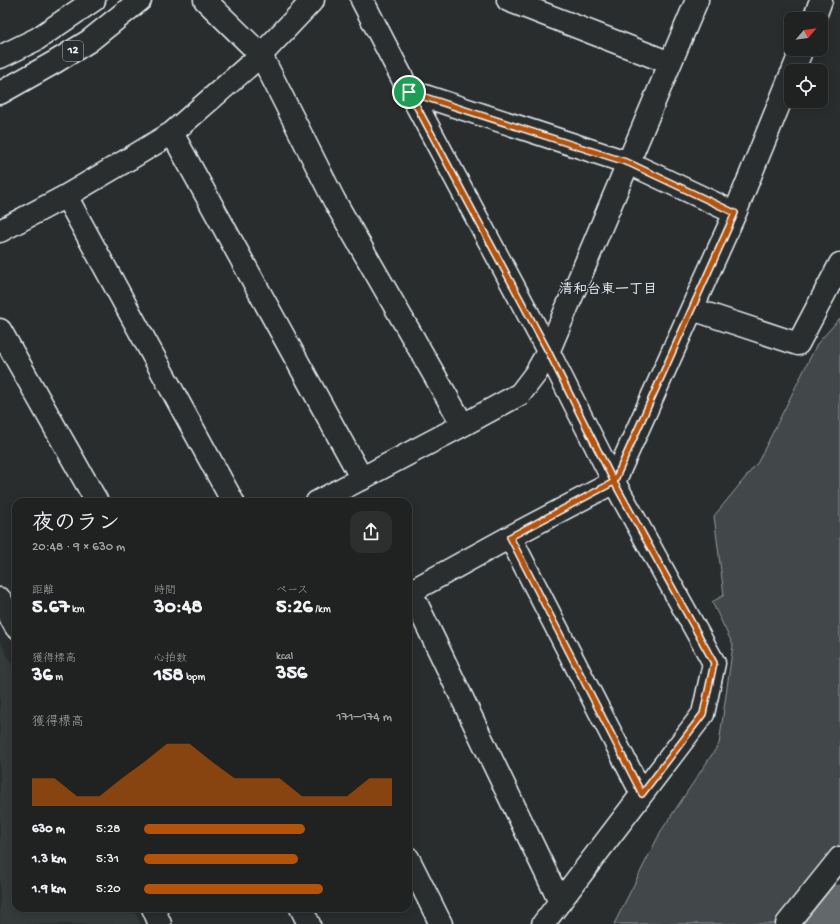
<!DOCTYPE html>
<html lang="ja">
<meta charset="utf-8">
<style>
body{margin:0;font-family:"Gochi Hand","Klee One",sans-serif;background:#2d2f2f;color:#f1f3f6;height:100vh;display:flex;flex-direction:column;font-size:15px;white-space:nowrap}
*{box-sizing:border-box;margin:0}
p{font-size:13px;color:#a2a4a5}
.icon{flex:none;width:22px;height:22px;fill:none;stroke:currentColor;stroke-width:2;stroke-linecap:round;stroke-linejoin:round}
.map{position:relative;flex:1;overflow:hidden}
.sheet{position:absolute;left:12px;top:498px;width:400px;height:414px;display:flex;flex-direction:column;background:#202222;border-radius:12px;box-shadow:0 2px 10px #0003,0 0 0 1px #3d3f40}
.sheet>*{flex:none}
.needle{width:26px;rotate:62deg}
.buttons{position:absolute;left:784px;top:12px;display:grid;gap:8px}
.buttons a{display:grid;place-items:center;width:44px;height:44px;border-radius:8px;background:#202222;box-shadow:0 2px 10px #0003,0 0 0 1px #3d3f40;font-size:20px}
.pin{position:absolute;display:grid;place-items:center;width:34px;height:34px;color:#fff;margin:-17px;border:2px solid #fff;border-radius:50%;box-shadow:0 1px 4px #0007}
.round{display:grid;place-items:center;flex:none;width:42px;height:42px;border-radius:12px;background:#2d2f2f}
.overview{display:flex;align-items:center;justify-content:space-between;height:68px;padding:0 20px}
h1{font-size:22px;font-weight:800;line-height:30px}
.stats{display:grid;grid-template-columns:repeat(3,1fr);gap:6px;height:68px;padding:4px 20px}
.stats div{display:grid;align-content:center}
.stats b{font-size:20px;font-weight:800}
.stats small{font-size:11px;font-weight:400}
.stats p{font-size:11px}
.chart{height:112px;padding:8px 20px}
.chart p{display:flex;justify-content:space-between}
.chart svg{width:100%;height:72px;margin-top:4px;fill:#b45309;opacity:.7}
ul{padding:0 20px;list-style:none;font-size:13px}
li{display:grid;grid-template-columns:64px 48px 1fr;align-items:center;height:30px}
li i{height:10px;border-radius:5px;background:#b45309}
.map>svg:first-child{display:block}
</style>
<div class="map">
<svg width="840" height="924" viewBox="0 0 840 924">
<rect width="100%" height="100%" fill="#2a2d2e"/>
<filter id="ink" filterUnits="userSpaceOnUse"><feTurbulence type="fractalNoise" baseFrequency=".025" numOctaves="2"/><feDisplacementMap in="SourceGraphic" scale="8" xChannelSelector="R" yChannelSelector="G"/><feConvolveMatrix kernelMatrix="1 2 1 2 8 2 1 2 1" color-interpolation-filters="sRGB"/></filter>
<g filter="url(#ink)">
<path fill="#363a3b" d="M0 641 16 673V908H133L141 924H0Z"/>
<path fill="#424648" stroke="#959ca0" d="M840 318V843L777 924H614L661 831 719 744 733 645 712 602 724 595 714 516 758 462 817 344Z"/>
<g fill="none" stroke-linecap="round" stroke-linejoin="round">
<path stroke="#63686b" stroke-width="35" d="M815 924 840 902"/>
<defs>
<path id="minor" d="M205 0 261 55 334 200 463 425
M313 0 261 55 172 133 362 479
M362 0 409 91 548 351 614 482 714 663 703 714 543 924
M508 0 670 63
M814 19 821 0
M793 71 802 49
M409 91 629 163 735 213
M66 196 134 156 172 133
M0 231 66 196 233 502
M692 309 798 344 840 264
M0 330 97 502
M317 502 463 425 520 394 536 373 549 350 697 0
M510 537 642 794
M411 592 560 902
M408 593 510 537 614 482 735 213 791 75
M0 599 16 627
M408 858 441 924
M153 908 160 924
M301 908 309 924
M787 924 840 858"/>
<path id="major" d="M0 57 37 39 94 0
M0 93 55 62 89 41 140 0"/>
</defs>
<use href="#minor" stroke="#e8f1f8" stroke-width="25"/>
<use href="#major" stroke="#e8f1f8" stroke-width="25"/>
<use href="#minor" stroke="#2a2d2e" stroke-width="22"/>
<use href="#major" stroke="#2a2d2e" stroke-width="22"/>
</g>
</g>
<g fill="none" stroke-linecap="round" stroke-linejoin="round" filter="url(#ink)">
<defs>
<path id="route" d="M409 92 548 351 614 482 714 663 703 714 642 794 510 537 614 482 735 213 629 163 409 92"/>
</defs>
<use href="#route" stroke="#fff" stroke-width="8"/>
<use href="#route" stroke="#b45309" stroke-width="5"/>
</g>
<g text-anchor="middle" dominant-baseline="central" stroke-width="3" stroke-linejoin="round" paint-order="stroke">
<rect fill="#2a2d2e" stroke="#afb6bb" stroke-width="1" x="63" y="41" width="20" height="20" rx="3"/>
<g font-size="12" font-weight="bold" fill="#e8f1f8">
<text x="73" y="51">12</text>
</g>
<g font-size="14" font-weight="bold" fill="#e8f1f8" stroke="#2a2d2e">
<text x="608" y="290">清和台東一丁目</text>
</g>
</g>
</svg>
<div class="buttons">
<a><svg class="needle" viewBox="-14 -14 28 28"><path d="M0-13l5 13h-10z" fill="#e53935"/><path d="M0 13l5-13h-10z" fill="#a2a4a5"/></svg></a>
<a><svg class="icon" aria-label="locate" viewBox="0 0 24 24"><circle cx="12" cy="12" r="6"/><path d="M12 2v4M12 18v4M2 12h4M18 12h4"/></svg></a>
</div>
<div class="pin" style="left:409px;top:92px;background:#1e9e55"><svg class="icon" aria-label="arrive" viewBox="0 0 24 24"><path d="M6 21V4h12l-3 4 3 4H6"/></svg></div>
<section class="sheet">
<div class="overview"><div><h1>夜のラン</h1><p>20:48 · 9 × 630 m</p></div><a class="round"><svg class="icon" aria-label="share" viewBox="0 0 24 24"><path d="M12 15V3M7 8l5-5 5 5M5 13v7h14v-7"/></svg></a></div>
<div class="stats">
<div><p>距離</p><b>5.67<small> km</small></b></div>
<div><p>時間</p><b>30:48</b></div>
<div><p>ペース</p><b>5:26<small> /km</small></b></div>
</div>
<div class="stats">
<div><p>獲得標高</p><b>36<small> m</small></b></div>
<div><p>心拍数</p><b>158<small> bpm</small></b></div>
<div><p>kcal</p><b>356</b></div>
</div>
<div class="chart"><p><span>獲得標高</span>171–174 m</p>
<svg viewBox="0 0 160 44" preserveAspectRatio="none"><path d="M0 44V27L10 27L20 38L30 38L40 27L50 17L60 6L70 6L80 17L90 27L100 27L110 27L120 38L130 38L140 38L150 27L160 27V44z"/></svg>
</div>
<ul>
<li><b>630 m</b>5:28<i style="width:65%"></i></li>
<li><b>1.3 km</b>5:31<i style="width:62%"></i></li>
<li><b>1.9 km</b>5:20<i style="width:72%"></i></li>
</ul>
</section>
</div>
